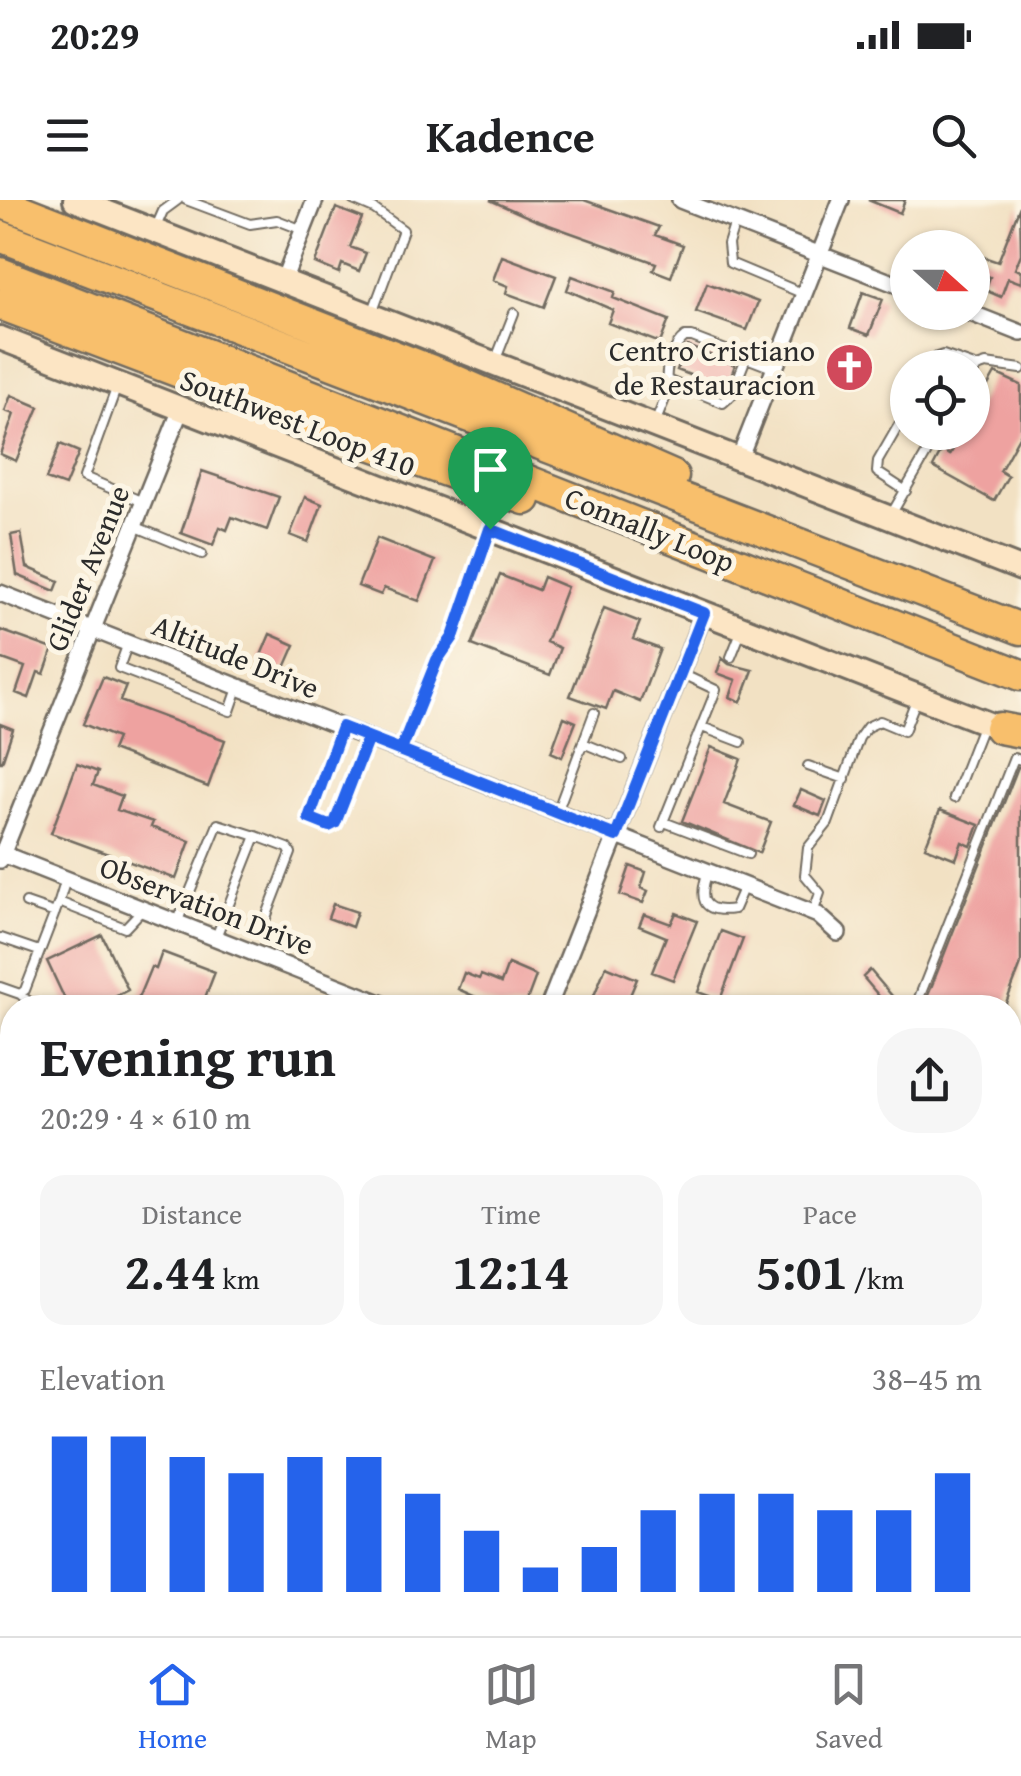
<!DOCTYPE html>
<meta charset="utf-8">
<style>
body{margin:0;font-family:"Gentium Book Plus",serif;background:#f6f6f6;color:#202124;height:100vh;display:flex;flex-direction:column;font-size:38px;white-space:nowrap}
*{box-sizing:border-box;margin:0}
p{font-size:32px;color:#757577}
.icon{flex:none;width:55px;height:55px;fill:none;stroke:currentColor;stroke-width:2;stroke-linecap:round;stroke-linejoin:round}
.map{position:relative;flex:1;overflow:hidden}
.panel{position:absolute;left:0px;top:795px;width:1022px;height:642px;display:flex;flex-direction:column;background:#fff;border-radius:40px 40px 0 0;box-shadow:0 2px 8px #0004}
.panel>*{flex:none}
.needle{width:65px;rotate:111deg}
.tools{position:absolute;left:890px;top:30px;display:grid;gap:20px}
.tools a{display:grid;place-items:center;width:100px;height:100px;border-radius:50%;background:#fff;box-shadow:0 2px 8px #0004;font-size:50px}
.pin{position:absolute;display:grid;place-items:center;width:85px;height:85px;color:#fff;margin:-102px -42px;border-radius:50% 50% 50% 0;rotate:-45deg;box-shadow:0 0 10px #0007}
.pin .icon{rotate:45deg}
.round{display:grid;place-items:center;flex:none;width:105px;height:105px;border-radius:40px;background:#f6f6f6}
.summary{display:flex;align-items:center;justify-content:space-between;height:170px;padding:0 40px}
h1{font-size:55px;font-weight:800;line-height:75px}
.figures{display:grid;grid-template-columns:repeat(3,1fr);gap:15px;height:170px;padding:10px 40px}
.figures div{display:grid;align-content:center;border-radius:25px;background:#f6f6f6;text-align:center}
.figures b{font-size:50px;font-weight:800}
.figures small{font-size:28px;font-weight:400}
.figures p{font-size:28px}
.chart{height:280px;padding:20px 40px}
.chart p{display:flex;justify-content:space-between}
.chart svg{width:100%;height:180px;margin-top:10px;stroke:#2563eb;stroke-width:6}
.status{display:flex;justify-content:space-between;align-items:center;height:70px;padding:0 50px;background:#fff;direction:ltr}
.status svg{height:28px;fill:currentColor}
header{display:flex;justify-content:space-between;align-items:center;height:130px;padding:0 40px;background:#fff;font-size:45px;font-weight:800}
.tabs{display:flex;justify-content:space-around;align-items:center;height:140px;border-top:2px solid #e0e0e0;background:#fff;font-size:28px;color:#757577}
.tabs a{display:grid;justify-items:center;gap:5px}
.tabs .on{color:#2563eb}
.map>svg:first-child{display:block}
</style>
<div class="status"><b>20:29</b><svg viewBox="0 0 49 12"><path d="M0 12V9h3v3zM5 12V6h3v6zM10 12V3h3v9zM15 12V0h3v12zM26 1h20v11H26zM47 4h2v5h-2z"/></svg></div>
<header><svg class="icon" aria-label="menu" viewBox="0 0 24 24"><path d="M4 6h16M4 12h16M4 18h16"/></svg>Kadence<svg class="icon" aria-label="search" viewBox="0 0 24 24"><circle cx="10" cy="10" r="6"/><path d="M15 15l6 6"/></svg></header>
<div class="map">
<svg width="1021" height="1436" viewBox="0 0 1021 1436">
<rect width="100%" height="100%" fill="#fcf5e5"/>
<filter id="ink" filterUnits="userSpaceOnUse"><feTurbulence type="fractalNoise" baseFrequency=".01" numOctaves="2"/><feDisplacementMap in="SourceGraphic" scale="20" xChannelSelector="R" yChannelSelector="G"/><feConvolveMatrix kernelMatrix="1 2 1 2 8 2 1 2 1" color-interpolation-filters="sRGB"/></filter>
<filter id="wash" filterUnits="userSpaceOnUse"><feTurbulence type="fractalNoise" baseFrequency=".0048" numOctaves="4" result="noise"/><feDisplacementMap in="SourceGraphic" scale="40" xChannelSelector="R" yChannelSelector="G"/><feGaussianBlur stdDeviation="2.25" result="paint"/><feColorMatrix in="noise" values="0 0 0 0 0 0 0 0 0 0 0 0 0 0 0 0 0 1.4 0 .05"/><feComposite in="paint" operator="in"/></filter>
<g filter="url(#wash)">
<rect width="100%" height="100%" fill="#f2e1c3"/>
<g id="blocks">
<path fill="#eea2a0" d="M490 0H584L659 27 655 35 683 45 671 77 653 70 656 63 535 20Z
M868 0H905L900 13Z
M1020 6 1021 54 1015 69 1021 71V83L1008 78 1001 97 985 90 990 77 972 70V53L998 62Z
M336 8 362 18 350 47 366 53 359 71 342 64 339 73 315 63Z
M502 56 556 76 544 107 506 93 508 86 493 80Z
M572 76 615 92 613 98 669 120 660 143 608 123 613 110 567 90Z
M707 83 758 102 747 130 696 112Z
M863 92 883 99 869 135 850 128Z
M687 146 735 165 726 189 677 170Z
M995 173 1021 185V233L1000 271 1008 276 994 301 933 267 942 250 950 255 962 232H972V214Z
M11 195 39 207 16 261 0 254 14 214 5 211Z
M60 244 79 252 65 286 46 279Z
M202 271 279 297 267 330 232 317 227 330 220 327 213 345 181 333Z
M305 297 322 304 308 342 290 335Z
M21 333 27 367 59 381 55 391 17 375 11 335Z
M377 338 435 361 419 401 384 388 381 395 358 386Z
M500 375 538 390 543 377 567 387 546 442 560 448 550 475 472 445Z
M604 408 640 422 633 439 660 449 640 502 613 491 606 509 570 496Z
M0 430 53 449 44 474 38 472 29 498 16 493 25 467 0 458Z
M270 434 295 445 284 470 259 460Z
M722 458 729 464 753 470 741 502 730 497 736 480 717 473Z
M103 477 126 486 120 501 225 540 208 587 112 550 117 538 83 524Z
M564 517 576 522 562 557 551 552Z
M0 524 13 529 2 562H0Z
M711 547 741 559 724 604 771 622 759 653 682 621Z
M77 564 98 572 93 585 122 596 117 610 153 622 151 627 190 641 176 679 51 633Z
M1018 567H1021V764L1004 808H923Z
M801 590 826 601 820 616 794 605Z
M940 610 979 625 971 646 962 642 956 659 925 647Z
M630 666 646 672 641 688 648 691 643 703 620 695Z
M333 704 357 712 352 727 328 718Z
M676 713 697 721 673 780 652 772 666 737 639 726 644 714 671 724Z
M721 731 743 739 720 800 698 792Z
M102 735 128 790 93 808H69L47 761Z
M162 752 215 772 201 808H134L151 767 156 769Z
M508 764 536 776 524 808H500L458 789 464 773 479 779 481 775 501 783Z
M606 766 637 779 628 800 621 797 618 808H589Z
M870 770 898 803 893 808H889L863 777Z
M1021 823V873L1010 868V850Z
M0 860 12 864V883L0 879Z
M1021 950V968L1013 972 1021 990V1023L1010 1027V955Z
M0 995 12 1000V1034L0 1063Z
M1010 1207 1021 1232V1273L1010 1274Z
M3 1252 12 1256V1276L0 1305V1260Z
M1018 1324 1021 1347 1010 1352V1327Z
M35 1425H58L53 1436H30Z
M416 1425H455L451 1436H411Z
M529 1425H550L546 1436H525Z
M813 1425H865L839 1436H787Z
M928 1425H965L941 1436H933Z"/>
</g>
</g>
<g filter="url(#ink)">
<use href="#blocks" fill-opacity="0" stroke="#716b60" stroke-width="2.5"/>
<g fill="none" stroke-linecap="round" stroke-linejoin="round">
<defs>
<path id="service" d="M186 0 250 24 277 20 303 30
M353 0 374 9 403 30 373 111
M735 22 728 44 730 63 804 94
M156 27 163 11 178 0
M746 158 731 196 723 203 667 180C665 167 674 145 685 137H692L775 169
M496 159 514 113
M931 168 937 157 943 155 977 167
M972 175 977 167 986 164 1021 169
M116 189 84 277 143 302
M656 221 671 184
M906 291 877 272 878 261 908 209
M892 313 939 232
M134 326 202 354
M128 443 119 468 230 511 238 488
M731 457 741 432
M342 527 309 618 329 626 335 623 368 538
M702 527 741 542
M583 543 622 559
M401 551 437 460 453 437 488 333
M808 566 845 579
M954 598 982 526
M557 612 594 513
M664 622 748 654
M661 627 716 490 680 473
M256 636 288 648 291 653 262 728
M708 671C699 697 700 714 734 709L744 686
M66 679 59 702 125 728 143 709
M26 703 55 713
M813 713 820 693 805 675 808 648 828 623 859 538 867 527 880 521 904 531 916 500
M177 723 218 624 256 636 216 737
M1 738 39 751
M0 787 20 794 25 790 59 702
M20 794 36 808
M915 808 1014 558 1021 560
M1010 878 1021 882"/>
<path id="minor" d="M680 0 908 89
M283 81 315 0
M968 112 1021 133
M739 259 841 0
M0 393 818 715 838 733
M0 653 393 808
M0 660 181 209
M548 808 704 413
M0 914 12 919
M1010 1065 1021 1060
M1010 1135 1021 1159
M0 1152 12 1120
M1010 1302 1021 1298
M294 1425 293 1429 311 1436
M883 1425 888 1436
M91 1436 96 1425
M488 1436 492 1425
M715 1436 730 1425"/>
<path id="secondary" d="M75 0 1021 369
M0 138 1012 533"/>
<path id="motorway" d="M0 2 445 176 673 276
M0 36 1021 429
M0 73 1021 475
M0 104 356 239 525 299
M1000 528 1021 532"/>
</defs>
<use href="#service" stroke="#716b60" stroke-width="12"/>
<use href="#minor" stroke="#716b60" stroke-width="20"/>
<use href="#secondary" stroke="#716b60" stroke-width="28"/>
<use href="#motorway" stroke="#716b60" stroke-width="35"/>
<use href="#service" stroke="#fff" stroke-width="8"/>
<use href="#minor" stroke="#fff" stroke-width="15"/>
<use href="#secondary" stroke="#fce5c4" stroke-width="22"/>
<use href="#motorway" stroke="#f8bf6c" stroke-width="30"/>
</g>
</g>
<g fill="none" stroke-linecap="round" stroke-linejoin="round" filter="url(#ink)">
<defs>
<path id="route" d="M490 329 453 437 437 460 401 550 342 527 309 618 329 626 335 623 368 538C451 570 533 603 616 636L704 413 490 329"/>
</defs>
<use href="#route" stroke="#fff" stroke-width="20"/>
<use href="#route" stroke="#2563eb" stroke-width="12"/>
</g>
<defs>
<symbol id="church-disc" viewBox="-11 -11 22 22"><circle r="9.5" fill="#d1495b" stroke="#fcf5e5"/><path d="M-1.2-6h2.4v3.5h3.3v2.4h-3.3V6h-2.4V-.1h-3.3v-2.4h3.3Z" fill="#fff"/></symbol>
</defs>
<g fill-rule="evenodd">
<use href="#church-disc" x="822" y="140" width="55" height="55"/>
</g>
<g text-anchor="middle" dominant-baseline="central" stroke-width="10" stroke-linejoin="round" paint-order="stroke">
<g font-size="30" fill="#2b2b2b" stroke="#fcf5e5" text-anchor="end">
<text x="815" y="150">Centro Cristiano<tspan x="815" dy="34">de Restauracion</tspan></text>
</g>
<g font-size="30" fill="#2b2b2b" stroke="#fcf5e5">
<text transform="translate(298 222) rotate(21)">Southwest Loop 410</text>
<text transform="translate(650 329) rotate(22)">Connally Loop</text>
<text transform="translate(87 368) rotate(-68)">Glider Avenue</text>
<text transform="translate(236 456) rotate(22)">Altitude Drive</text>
<text transform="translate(207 705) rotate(21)">Observation Drive</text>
</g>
</g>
</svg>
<div class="tools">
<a><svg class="needle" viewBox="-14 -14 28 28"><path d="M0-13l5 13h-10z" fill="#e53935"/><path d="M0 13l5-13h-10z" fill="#757577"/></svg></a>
<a><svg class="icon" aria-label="locate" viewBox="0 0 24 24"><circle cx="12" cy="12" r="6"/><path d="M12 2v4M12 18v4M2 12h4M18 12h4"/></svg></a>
</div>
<div class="pin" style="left:490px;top:329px;background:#1e9e55"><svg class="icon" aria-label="arrive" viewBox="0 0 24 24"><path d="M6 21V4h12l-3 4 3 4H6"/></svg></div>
<section class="panel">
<div class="summary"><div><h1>Evening run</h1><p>20:29 · 4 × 610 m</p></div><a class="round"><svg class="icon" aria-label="share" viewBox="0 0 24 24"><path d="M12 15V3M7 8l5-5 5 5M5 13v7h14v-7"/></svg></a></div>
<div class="figures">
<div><p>Distance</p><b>2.44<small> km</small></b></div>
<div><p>Time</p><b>12:14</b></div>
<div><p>Pace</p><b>5:01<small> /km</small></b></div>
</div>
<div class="chart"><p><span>Elevation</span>38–45 m</p>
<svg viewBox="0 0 160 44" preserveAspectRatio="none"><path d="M5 44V6M15 44V6M25 44V11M35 44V15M45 44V11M55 44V11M65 44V20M75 44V29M85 44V38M95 44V33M105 44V24M115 44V20M125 44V20M135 44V24M145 44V24M155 44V15"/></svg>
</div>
</section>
</div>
<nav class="tabs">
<a class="on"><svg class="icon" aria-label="home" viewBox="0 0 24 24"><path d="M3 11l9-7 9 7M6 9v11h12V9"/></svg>Home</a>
<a><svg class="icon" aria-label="map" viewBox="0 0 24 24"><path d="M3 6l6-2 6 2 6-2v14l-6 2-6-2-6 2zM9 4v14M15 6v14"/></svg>Map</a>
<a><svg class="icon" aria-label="saved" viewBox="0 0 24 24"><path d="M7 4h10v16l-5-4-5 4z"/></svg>Saved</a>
</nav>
